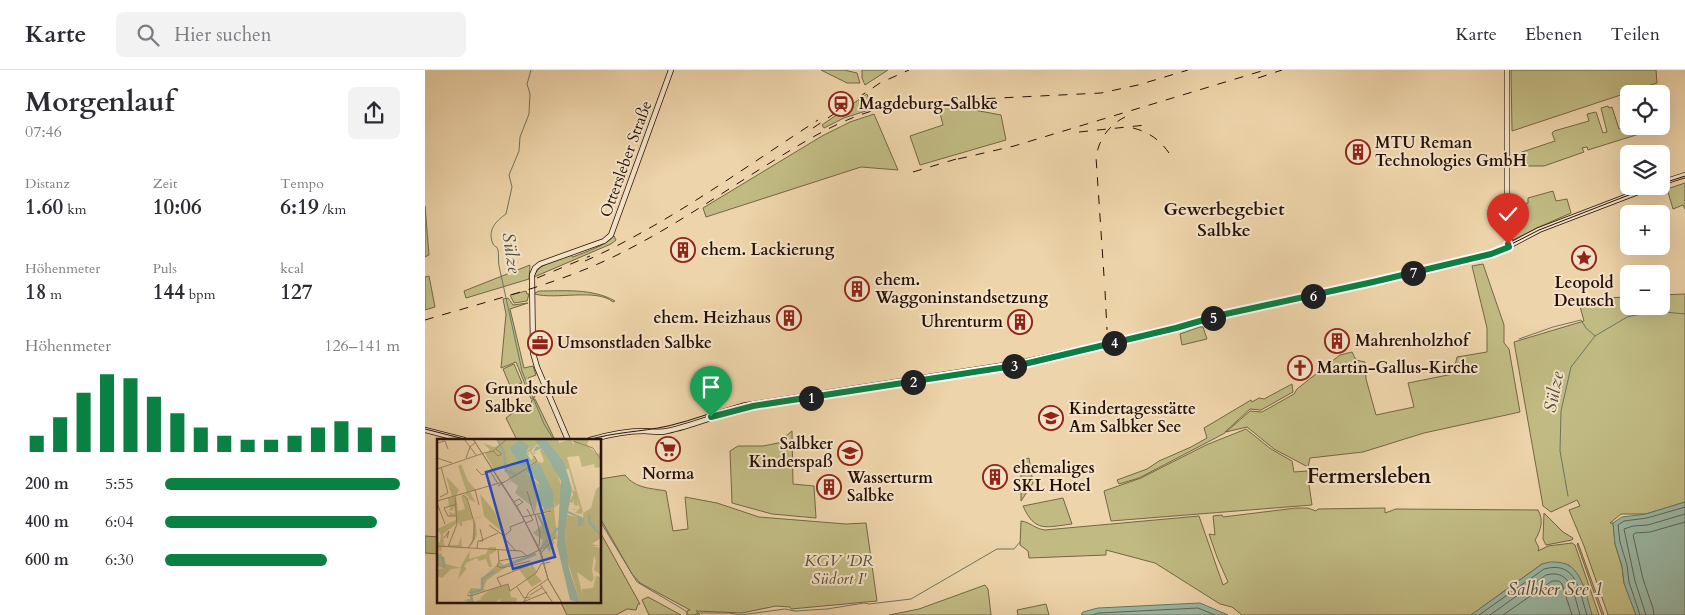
<!DOCTYPE html>
<html lang="de">
<meta charset="utf-8">
<style>
body{margin:0;font-family:Cardo,serif;background:#f2f2f3;color:#2b2b33;height:100vh;display:flex;flex-direction:column;font-size:19px;white-space:nowrap}
*{box-sizing:border-box;margin:0}
p{font-size:16px;color:#7c7c81}
.icon{flex:none;width:28px;height:28px;fill:none;stroke:currentColor;stroke-width:2;stroke-linecap:round;stroke-linejoin:round}
.map{position:relative;flex:1;overflow:hidden}
.sheet{display:flex;flex-direction:column;background:#fff;width:425px}
.sheet>*{flex:none}
.fabs{position:absolute;left:1195px;top:15px;display:grid;gap:10px}
.fabs a{display:grid;place-items:center;width:50px;height:50px;border-radius:8px;background:#fff;box-shadow:0 5px 20px #0002;font-size:25px}
.pin{position:absolute;display:grid;place-items:center;width:42px;height:42px;color:#fff;margin:-51px -21px;border-radius:50% 50% 50% 0;rotate:-45deg;box-shadow:0 0 5px #0007}
.pin .icon{rotate:45deg}
.km{position:absolute;width:25px;height:25px;margin:-12px;border-radius:50%;background:#222;color:#fff;font-size:14px;line-height:25px;text-align:center}
.round{display:grid;place-items:center;flex:none;width:52px;height:52px;border-radius:8px;background:#f2f2f3}
.head{display:flex;align-items:center;justify-content:space-between;height:85px;padding:0 25px}
h1{font-size:28px;font-weight:600;line-height:38px}
.stats{display:grid;grid-template-columns:repeat(3,1fr);gap:8px;height:85px;padding:5px 25px}
.stats div{display:grid;align-content:center}
.stats b{font-size:21px;font-weight:600}
.stats small{font-size:14px;font-weight:400}
.stats p{font-size:14px}
.chart{height:140px;padding:10px 25px}
.chart p{display:flex;justify-content:space-between}
.chart svg{width:100%;height:90px;margin-top:5px;stroke:#0b8043;stroke-width:6}
ul{padding:0 25px;list-style:none;font-size:16px}
li{display:grid;grid-template-columns:80px 60px 1fr;align-items:center;height:38px}
li i{height:12px;border-radius:6px;background:#0b8043}
header{display:flex;align-items:center;gap:30px;box-sizing:border-box;height:70px;padding:0 25px;background:#fff;border-bottom:1px solid #e1e1e2}
header strong{font-size:24px}
nav{display:flex;gap:28px;margin-inline-start:auto;font-size:18px}
.search{width:350px;height:45px;background:#f2f2f3;display:flex;align-items:center;gap:12px;box-sizing:border-box;padding:0 18px;border-radius:8px;color:#7c7c81;font-size:19px}
main{display:flex;flex:1;min-height:0}
.map>svg:first-child{display:block}
</style>
<header>
<strong>Karte</strong>
<div class="search"><svg class="icon" aria-label="search" viewBox="0 0 24 24"><circle cx="10" cy="10" r="6"/><path d="M15 15l6 6"/></svg>Hier suchen</div>
<nav><a>Karte</a><a>Ebenen</a><a>Teilen</a></nav>
</header>
<main>
<section class="sheet">
<div class="head"><div><h1>Morgenlauf</h1><p>07:46</p></div><a class="round"><svg class="icon" aria-label="share" viewBox="0 0 24 24"><path d="M12 15V3M7 8l5-5 5 5M5 13v7h14v-7"/></svg></a></div>
<div class="stats">
<div><p>Distanz</p><b>1.60<small> km</small></b></div>
<div><p>Zeit</p><b>10:06</b></div>
<div><p>Tempo</p><b>6:19<small> /km</small></b></div>
</div>
<div class="stats">
<div><p>Höhenmeter</p><b>18<small> m</small></b></div>
<div><p>Puls</p><b>144<small> bpm</small></b></div>
<div><p>kcal</p><b>127</b></div>
</div>
<div class="chart"><p><span>Höhenmeter</span>126–141 m</p>
<svg viewBox="0 0 160 44" preserveAspectRatio="none"><path d="M5 44V36M15 44V27M25 44V15M35 44V6M45 44V8M55 44V17M65 44V25M75 44V32M85 44V36M95 44V38M105 44V38M115 44V36M125 44V32M135 44V29M145 44V32M155 44V36"/></svg>
</div>
<ul>
<li><b>200 m</b>5:55<i style="width:100%"></i></li>
<li><b>400 m</b>6:04<i style="width:90%"></i></li>
<li><b>600 m</b>6:30<i style="width:69%"></i></li>
</ul>
</section>
<div class="map">
<svg width="1260" height="545" viewBox="0 0 1260 545">
<rect width="100%" height="100%" fill="#eed4aa"/>
<filter id="stains"><feTurbulence type="fractalNoise" baseFrequency=".004" numOctaves="4"/><feColorMatrix values="0 0 0 0 .2 0 0 0 0 .09 0 0 0 0 .02 0 0 0 .5 -.17"/></filter>
<radialGradient id="worn" r=".72"><stop offset=".6" stop-color="#630" stop-opacity="0"/><stop offset="1" stop-color="#630" stop-opacity=".3"/></radialGradient>
<path fill="#c1bb83" stroke="#736644" d="M396 0H419L432 3 435 13H422Z
M437 0H463L440 15 437 8Z
M1086 0H1231L1232 13 1087 61Z
M442 24 447 39 419 48 399 58 397 55Z
M1236 26 1243 55 1163 80 1162 77 1157 78 1159 82 1119 96H1101V94H1099L1094 83 1130 71 1127 63 1129 61 1164 51 1162 44 1171 42 1178 63 1182 62 1176 38 1183 36 1184 38 1187 37 1194 59 1204 56H1236Z
M513 35 533 37 576 45 581 70 495 95 485 66 518 55Z
M449 44 473 100 436 97 281 147 278 138 397 66 425 52Z
M1260 113V139L1258 135 1248 139 1242 119Z
M1128 121 1131 131 1142 129 1146 143 1114 157 1088 170 1086 168V136L1103 133V128Z
M0 136 4 185 0 187Z
M189 166 191 170 186 174 109 207C113 193 133 190 145 185L148 187C162 181 178 177 189 166Z
M1058 194 1079 255V273L1084 279 1095 342 999 363 938 382 885 388 883 397 849 379 822 357 801 362 825 341 837 342 869 324 872 319 915 285 927 282 931 290 940 292 941 309 951 345 989 337 983 313 1028 304 1032 287 1062 282V258L1047 196Z
M105 195 104 209 41 228 39 221Z
M4 206 10 237 0 240V207Z
M101 221 102 224H104L102 231 89 233 85 225Z
M114 221C139 221 167 218 190 231L188 232C172 218 130 230 110 224V223Z
M1260 224V432L1221 444H1196L1185 453H1188L1190 474 1197 497 1199 513 1211 545H1183L1159 476 1144 440 1155 436 1152 430 1126 442 1118 436 1089 272 1159 251 1153 229 1204 227V236H1236V225Z
M83 228 88 235 103 233 85 239 99 298 108 296 111 305 103 308 110 327 106 329 91 292 76 298 81 244 78 229Z
M775 257H778L782 269 757 275 755 264Z
M89 294 97 313 86 318 78 299Z
M867 314 868 322 836 340 825 339 800 362V363L714 408 694 414 692 410 722 399 734 391 766 377 782 368 779 358 826 330 827 332 834 328 839 329Z
M110 329 130 370H92L81 348 89 342 106 333 107 330Z
M821 359 846 379 867 391 869 402 882 401 887 435 686 451 679 421 716 408 781 375Z
M367 361 368 414 389 416 391 448 347 444 307 433 305 381 313 376H338L358 372 360 367Z
M604 388 608 413 596 431V390Z
M200 405C211 419 226 418 241 421L248 461 263 459 260 427 292 433 334 447 421 454 441 453 452 531 366 539 365 537 351 536 317 543 271 541 275 545H262V541L265 540 215 513 207 504 175 448V409Z
M638 428 647 454C621 457 610 463 598 436Z
M871 438H883L891 441 893 439 960 438V443L971 439 1113 440C1119 450 1116 460 1110 470L1114 478 1113 481 1123 476 1147 473 1150 475 1174 545H1167L1153 505 1144 495 1117 494 1046 545H817L807 537 795 534 730 493 681 480V485L604 488 603 481 595 475 596 451C605 452 610 459 620 460L774 446 798 515 803 512 792 487 784 464 790 465 788 446 797 445 798 447Z
M1119 443 1138 462 1148 468 1147 470 1121 475 1118 469Z
M175 462 215 534H213L211 540 202 539 191 545H142L135 531H175Z
M0 466 14 467V484L0 483Z
M1153 473 1179 545H1177L1152 474Z
M560 515 563 519 566 545H464L494 539Z
M223 527 256 545H224L217 530Z
M621 534 624 545H593L592 540Z"/>
<path fill="#9ab8a5" stroke="#6b7565" d="M1260 432V545H1211L1199 513 1197 496 1190 474 1188 453 1197 447 1221 444Z
M1125 492C1130 492 1136 492 1141 494 1158 501 1162 529 1167 545H1046L1117 494Z
M775 533 803 545H656L658 542 673 538Z"/>
<g fill="none" stroke-linecap="round" stroke-linejoin="round">
<path stroke="#606456" stroke-width="1" d="M667 545 674 543 773 538 790 545
M1054 545 1119 499C1152 490 1154 521 1162 545
M1065 545 1121 505C1147 498 1149 526 1155 545
M1078 545 1127 511H1134L1137 514 1147 545
M1215 545 1204 512 1202 495 1195 472 1193 455 1199 451 1222 448 1260 437
M1221 545 1210 511 1199 459 1208 456 1223 455 1260 444
M1229 545 1228 538 1218 509 1208 465 1210 463 1225 462 1260 452"/>
<path stroke="#6b7565" stroke-width="1" d="M106 0 102 14 105 24 104 44 95 67 94 81 84 105 87 117 81 144C71 151 62 160 68 174 71 179 71 174 73 180 74 185 73 191 74 196L97 301 119 354 129 370
M1094 269 1128 257 1156 250 1161 258 1170 266
M1143 426 1135 381 1136 341 1146 297 1170 266 1202 247 1229 241 1260 244
M175 451 212 512 261 541 263 545
M270 545 272 543H304L316 545 360 539 370 541 402 539 439 533 444 534 486 529 572 479H589L595 472"/>
<defs>
<path id="tertiary" d="M1082 0V168L1084 177"/>
<path id="secondary" d="M1236 113 1260 105
M0 360 39 370
M143 370 112 297 108 283 107 205 110 198 115 194 179 171 186 165 246 0
M165 370C182 365 201 361 219 361 227 361 234 363 242 361 272 355 299 341 329 336L595 295 751 258 797 245 876 229 1058 186 1078 179 1114 160 1229 116"/>
</defs>
<use href="#tertiary" stroke="#57412f" stroke-width="5.5"/>
<use href="#secondary" stroke="#251006" stroke-width="6"/>
<use href="#tertiary" stroke="#f4e3c8" stroke-width="4"/>
<use href="#secondary" stroke="#f4e3c8" stroke-width="4.5"/>
<path stroke="#251006" stroke-width="1" d="M1236 114 1260 106
M0 359 43 370
M163 370C189 362 216 362 243 356 269 350 293 340 318 333L596 290 681 271 727 264 797 245 949 211 1073 181 1114 160 1227 116"/>
<path stroke="#251006" stroke-width="1" stroke-dasharray="9 9" stroke-linecap="butt" d="M833 8 857 0
M388 58 455 13 484 0
M708 58C724 62 735 70 744 83
M654 62 721 55
M533 89 589 76 840 0
M488 102 538 87
M160 191C243 154 317 99 393 50
M679 206 671 87C674 69 684 55 700 47
M112 208 165 186
M680 221 682 260
M0 250C66 230 139 213 200 181 249 156 294 125 340 96 390 65 431 38 492 32L676 23 713 15 763 0"/>
</g>
<g fill="none" stroke-linecap="round" stroke-linejoin="round">
<defs>
<path id="route" d="M286 347 328 336 595 295 751 258 796 245 948 212 1066 184 1084 177 1083 174"/>
</defs>
<use href="#route" stroke="#fff" stroke-width="10"/>
<use href="#route" stroke="#0b8043" stroke-width="6"/>
</g>
<defs>
<symbol id="station-ring" viewBox="-11 -11 22 22"><circle r="9.5" fill="#f4e3c8" stroke="#8f2418" stroke-width="1.5"/><path d="M-3-6H3Q5-6 5-4V2Q5 4 3 4L4.5 6H3L1.5 4h-3L-3 6H-4.5L-3 4Q-5 4-5 2V-4Q-5-6-3-6ZM-3.5-4v3h7v-3ZM-3.5 1v1.5H-2V1ZM2 1v1.5H3.5V1Z" fill="#8f2418"/></symbol>
<symbol id="building-ring" viewBox="-11 -11 22 22"><circle r="9.5" fill="#f4e3c8" stroke="#8f2418" stroke-width="1.5"/><path d="M-4-6H4V6H1V3H-1V6H-4ZM-2.5-4.3h1.7v1.8h-1.7ZM.8-4.3h1.7v1.8H.8ZM-2.5-1h1.7V.8h-1.7ZM.8-1h1.7V.8H.8Z" fill="#8f2418"/></symbol>
<symbol id="sight-ring" viewBox="-11 -11 22 22"><circle r="9.5" fill="#f4e3c8" stroke="#8f2418" stroke-width="1.5"/><path d="M0-6L1.8-2.2L6-1.7L2.9 1.2L3.7 5.4L0 3.3L-3.7 5.4L-2.9 1.2L-6-1.7L-1.8-2.2Z" fill="#8f2418"/></symbol>
<symbol id="office-ring" viewBox="-11 -11 22 22"><circle r="9.5" fill="#f4e3c8" stroke="#8f2418" stroke-width="1.5"/><path d="M-6-3h4V-5.5h4V-3h4V5H-6ZM-1-4.5V-3h2v-1.5ZM-6 0V1H6V0Z" fill="#8f2418"/></symbol>
<symbol id="church-ring" viewBox="-11 -11 22 22"><circle r="9.5" fill="#f4e3c8" stroke="#8f2418" stroke-width="1.5"/><path d="M-1.2-6h2.4v3.5h3.3v2.4h-3.3V6h-2.4V-.1h-3.3v-2.4h3.3Z" fill="#8f2418"/></symbol>
<symbol id="school-ring" viewBox="-11 -11 22 22"><circle r="9.5" fill="#f4e3c8" stroke="#8f2418" stroke-width="1.5"/><path d="M0-5L7-2L0 1L-7-2ZM-4 1L0 2.5L4 1V4Q0 6-4 4Z" fill="#8f2418"/></symbol>
<symbol id="supermarket-ring" viewBox="-11 -11 22 22"><circle r="9.5" fill="#f4e3c8" stroke="#8f2418" stroke-width="1.5"/><path d="M-6-5.5h2.5l.6 2H6L4.5 2H-2.5L-4.4-4H-6ZM-1.5 3.2a1.3 1.3 0 1 0 .1 0ZM3 3.2a1.3 1.3 0 1 0 .1 0Z" fill="#8f2418"/></symbol>
</defs>
<g fill-rule="evenodd">
<use href="#station-ring" x="402" y="20" width="28" height="28"/>
<use href="#building-ring" x="919" y="68" width="28" height="28"/>
<use href="#building-ring" x="244" y="166" width="28" height="28"/>
<use href="#sight-ring" x="1145" y="174" width="28" height="28"/>
<use href="#building-ring" x="418" y="205" width="28" height="28"/>
<use href="#building-ring" x="350" y="234" width="28" height="28"/>
<use href="#building-ring" x="581" y="238" width="28" height="28"/>
<use href="#building-ring" x="898" y="257" width="28" height="28"/>
<use href="#office-ring" x="101" y="259" width="28" height="28"/>
<use href="#church-ring" x="861" y="284" width="28" height="28"/>
<use href="#school-ring" x="28" y="314" width="28" height="28"/>
<use href="#school-ring" x="612" y="334" width="28" height="28"/>
<use href="#supermarket-ring" x="229" y="365" width="28" height="28"/>
<use href="#school-ring" x="411" y="369" width="28" height="28"/>
<use href="#building-ring" x="556" y="393" width="28" height="28"/>
<use href="#building-ring" x="390" y="403" width="28" height="28"/>
</g>
<g text-anchor="middle" dominant-baseline="central" stroke-width="4" stroke-linejoin="round" paint-order="stroke">
<g font-size="16" font-weight="bold" fill="#251006" stroke="#f4e3c8" text-anchor="start">
<text x="434" y="34">Magdeburg-Salbke</text>
<text x="950" y="73">MTU Reman<tspan x="950" dy="18">Technologies GmbH</tspan></text>
<text x="276" y="180">ehem. Lackierung</text>
<text x="450" y="210">ehem.<tspan x="450" dy="18">Waggoninstandsetzung</tspan></text>
<text x="1159" y="213" text-anchor="middle">Leopold<tspan x="1159" dy="18">Deutsch</tspan></text>
<text x="346" y="248" text-anchor="end">ehem. Heizhaus</text>
<text x="578" y="252" text-anchor="end">Uhrenturm</text>
<text x="930" y="271">Mahrenholzhof</text>
<text x="132" y="273">Umsonstladen Salbke</text>
<text x="892" y="298">Martin-Gallus-Kirche</text>
<text x="60" y="319">Grundschule<tspan x="60" dy="18">Salbke</tspan></text>
<text x="644" y="339">Kindertagesstätte<tspan x="644" dy="18">Am Salbker See</tspan></text>
<text x="408" y="374" text-anchor="end">Salbker<tspan x="408" dy="18">Kinderspaß</tspan></text>
<text x="588" y="398">ehemaliges<tspan x="588" dy="18">SKL Hotel</tspan></text>
<text x="243" y="404" text-anchor="middle">Norma</text>
<text x="422" y="408">Wasserturm<tspan x="422" dy="18">Salbke</tspan></text>
</g>
<g font-size="16" fill="#251006" stroke="#f4e3c8">
<text transform="translate(201 89) rotate(-70)">Ottersleber Straße</text>
</g>
<g font-size="16" font-style="italic" fill="#5c4c32" stroke="#f4e3c8">
<text x="414" y="491">KGV 'DR<tspan x="414" dy="18">Südort I'</tspan></text>
</g>
<g font-size="18" font-weight="bold" fill="#251006" stroke="#f4e3c8">
<text x="799" y="139">Gewerbegebiet<tspan x="799" dy="21">Salbke</tspan></text>
</g>
<g font-size="18" font-style="italic" fill="#4e4b3e" stroke="#f4e3c8">
<text transform="translate(86 183) rotate(81)">Sülze</text>
<text transform="translate(1129 322) rotate(-79)">Sülze</text>
<text x="1130" y="519">Salbker See 1</text>
</g>
<g font-size="21" font-weight="bold" fill="#251006" stroke="#f4e3c8">
<text x="944" y="406">Fermersleben</text>
</g>
</g>
<g transform="translate(12 369)">
<rect width="164" height="164" fill="#eed4aa"/>
<path d="M60 0 96 1 103 7 99 6 95 11V14L100 13 96 16 100 22 105 24 107 22 103 11 106 8 119 31 125 49 123 64 117 69 120 100 113 101 118 103 112 113 110 109 103 111 106 101 96 94 107 84 112 97 110 86 104 76 113 73H105L104 71 118 66 103 25 90 34 107 50 105 52 102 48 98 74 96 68 78 54 81 47 74 42 68 45 74 41 66 28 58 32 48 15 53 11 46 4 57 8 62 6ZM81 2 92 9 89 14 93 17 91 13H93L96 18 94 23 85 29 72 9ZM109 0H121L122 4 134 0 137 6V0H152L150 6 160 15 164 13V28L158 29 157 25 145 28 142 17 130 18 146 73 144 75 138 74 142 70 136 71 138 67 137 70H143L140 61 141 67 137 66V59L136 64 132 63 136 56 135 51 138 53 132 30H127V23ZM24 25 31 42 39 51 33 53 39 64 32 60 38 79 46 77 38 80 40 96 34 108 38 79 31 57 27 55 30 54 21 27ZM9 37 22 51 19 57 21 72 28 70 24 56 29 58 36 80 25 83V88L21 84 24 81 6 95 7 106 12 108V101L13 106H21L24 98 25 108H4L5 112H2L0 103H3L4 96 0 90 19 81V76L13 77 12 73 18 75 17 66 16 71 12 72 14 67 6 70 12 67 11 59 15 58ZM164 47V99L155 105 164 107H155L164 109V136L157 131 159 122 157 116 155 131 157 140 154 143 140 133 145 154V150L156 149 159 137 164 138V164H143L128 113 129 72 131 76 141 78V87L146 79 147 87 146 74 154 69 159 50ZM43 55 58 73 64 92 47 77ZM52 108H59V112L52 116 55 128H52L49 120 42 122 40 119 29 124 27 128 30 129 21 140 24 129 14 130 5 139 0 137V130L8 129 0 128V114H4L9 125 23 129 33 111 32 120 49 115ZM63 123 69 128 50 141 46 150 50 151 30 155 34 149 45 150V139ZM94 124 100 133 98 135 105 142 95 148 81 129 90 126 93 129ZM71 145 74 158 80 159 79 164H64L63 160 57 164H33L27 161 36 159 37 163 45 160 43 159 53 151Z" fill="#c1bb83" fill-rule="evenodd"/>
<path d="M96 0H109L127 23 135 50 131 72 147 79V88L145 78V87H141V78L130 74 128 100 132 130 143 164 133 161 120 106 124 42 105 9 96 13 99 7 103 8ZM82 1H84L92 7 89 14 95 22 85 29 72 9ZM99 24 103 25 116 53 117 67 108 71 100 59 102 44 89 32Z" fill="#9ab8a5"/>
<path fill="none" stroke="#9ab8a5" stroke-width="2.5" d="M60 0 67 13 69 32 79 35M101 76 112 97M152 76 153 84 164 96M103 111 121 89M0 118 6 119 7 129M65 128 99 115M35 164 34 154 45 151V140L58 132"/>
<path fill="none" stroke="#9e8668" stroke-width="1" d="M27 0 39 16M36 0 85 77 104 113 111 140 125 164M36 0 81 69 103 113 111 140 125 164M136 2 156 9 164 21M0 4 8 2 11 10M56 12 61 17 65 15 59 10M47 14 56 12 70 0M0 19 15 24M29 19 33 8 39 3M0 30 47 14M53 32 61 45M86 32 100 22 97 17M44 35 39 30 45 36 55 32M61 47 87 31M38 51 42 66M90 52 97 75M26 56 30 59 37 83V100L31 109M3 58 11 54 4 28M0 62 66 43M77 63 82 60 86 63 80 67M0 64 8 85M98 75 103 94 102 107M19 77H11L7 69 20 65M86 78 114 72M89 84 96 81 90 70M52 86 67 97 74 91 73 88 88 82M7 99 12 92 10 99M68 100 79 112M43 102 61 94M0 107 84 112 90 117 102 111M11 108 20 85 18 58M40 109 41 102H46L43 90M61 111 62 123 60 127 65 129 93 122M105 113 118 98M62 122 89 117M103 145 116 164M64 147 60 139 104 121M80 148 87 159 93 158M30 156 33 157 71 145 73 152 99 134 104 125 113 123M93 156 106 148M86 163 110 153M86 164 92 153 111 140"/>
<path fill="#1d4ed8" fill-opacity="0.15" stroke="#1d4ed8" stroke-width="2.5" d="M90 21 118 118 76 130 49 33Z"/>
<rect width="164" height="164" fill="none" stroke="#251006" stroke-width="2.5"/>
</g>
<rect width="100%" height="100%" filter="url(#stains)"/>
<rect width="100%" height="100%" fill="url(#worn)"/>
</svg>
<div class="fabs">
<a><svg class="icon" aria-label="locate" viewBox="0 0 24 24"><circle cx="12" cy="12" r="6"/><path d="M12 2v4M12 18v4M2 12h4M18 12h4"/></svg></a>
<a><svg class="icon" aria-label="layers" viewBox="0 0 24 24"><path d="M12 4l9 5-9 5-9-5zM3 14l9 5 9-5"/></svg></a>
<a>+</a>
<a>−</a>
</div>
<div class="pin" style="left:286px;top:347px;background:#1e9e55"><svg class="icon" aria-label="arrive" viewBox="0 0 24 24"><path d="M6 21V4h12l-3 4 3 4H6"/></svg></div>
<div class="pin" style="left:1083px;top:174px;background:#d93025"><svg class="icon" aria-label="check" viewBox="0 0 24 24"><path d="M5 12l5 5 9-10"/></svg></div>
<b class="km" style="left:386px;top:328px">1</b>
<b class="km" style="left:488px;top:312px">2</b>
<b class="km" style="left:589px;top:296px">3</b>
<b class="km" style="left:689px;top:273px">4</b>
<b class="km" style="left:788px;top:248px">5</b>
<b class="km" style="left:888px;top:226px">6</b>
<b class="km" style="left:988px;top:203px">7</b>
</div>
</main>
